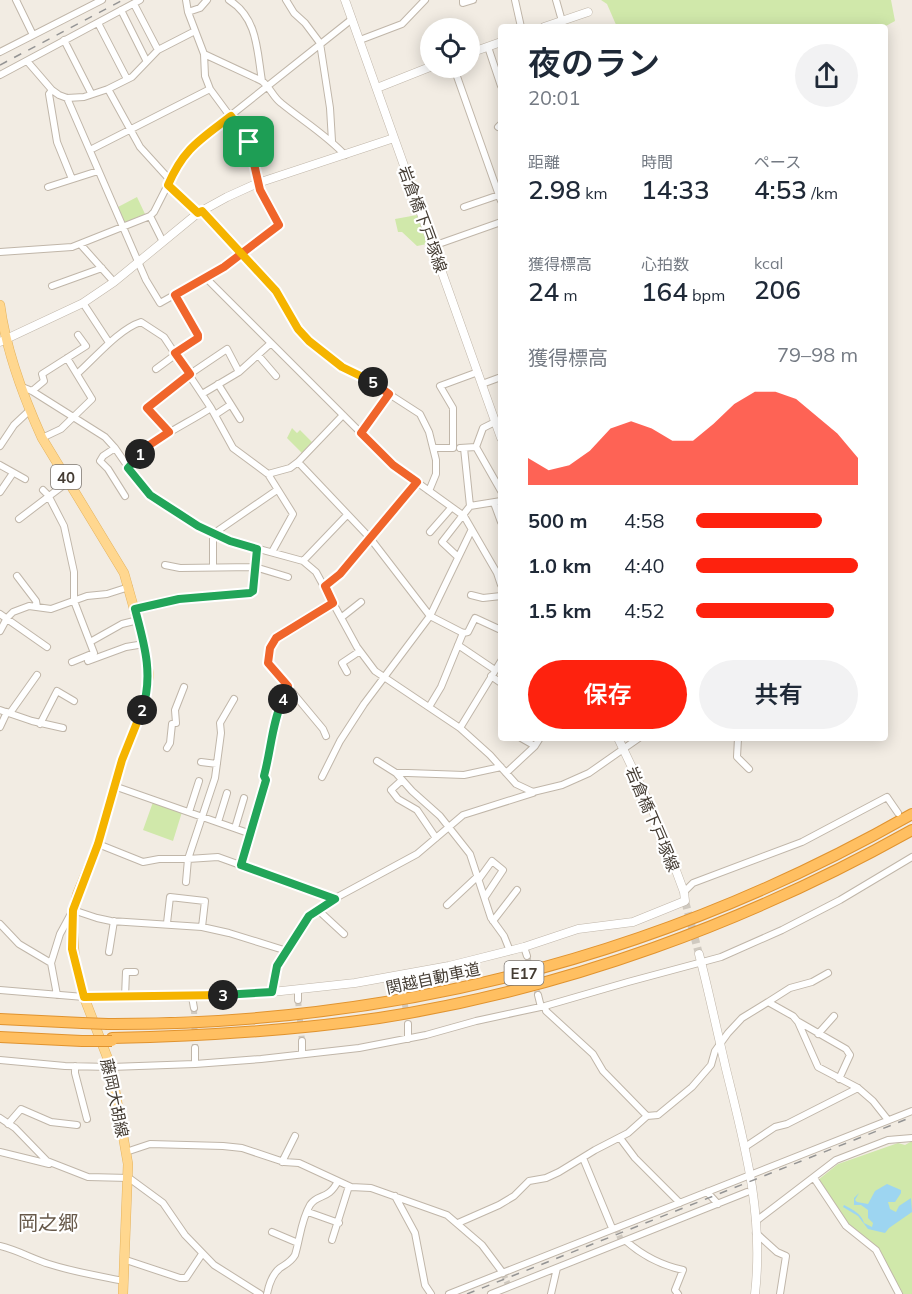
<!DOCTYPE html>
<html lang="ja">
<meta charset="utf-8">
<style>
body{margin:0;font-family:Mulish,"Noto Sans JP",sans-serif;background:#f2f2f3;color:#1f2937;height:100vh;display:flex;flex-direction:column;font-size:22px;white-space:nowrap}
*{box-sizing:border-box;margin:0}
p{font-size:20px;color:#747a83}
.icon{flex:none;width:33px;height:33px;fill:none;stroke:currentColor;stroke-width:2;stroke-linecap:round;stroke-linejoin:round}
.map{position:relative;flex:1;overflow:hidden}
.details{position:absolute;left:498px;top:24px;width:390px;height:717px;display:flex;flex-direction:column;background:#fff;border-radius:6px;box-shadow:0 3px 15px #0003}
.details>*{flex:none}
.fabs{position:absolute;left:420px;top:18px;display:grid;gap:12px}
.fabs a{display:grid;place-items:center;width:60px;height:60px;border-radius:50%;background:#fff;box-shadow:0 3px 15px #0003;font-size:30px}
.pin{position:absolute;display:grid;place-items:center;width:51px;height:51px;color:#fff;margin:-26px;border-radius:12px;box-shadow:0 3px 9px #0006}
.km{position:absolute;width:30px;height:30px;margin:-15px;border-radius:50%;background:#222;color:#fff;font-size:16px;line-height:30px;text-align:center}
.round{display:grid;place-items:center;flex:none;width:63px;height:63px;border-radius:32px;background:#f2f2f3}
.headline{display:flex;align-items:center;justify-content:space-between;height:102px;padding:0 30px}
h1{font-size:33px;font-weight:600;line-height:45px}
.metrics{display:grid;grid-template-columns:repeat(3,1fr);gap:9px;height:102px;padding:6px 30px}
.metrics div{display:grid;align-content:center}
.metrics b{font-size:26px;font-weight:600}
.metrics small{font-size:16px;font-weight:400}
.metrics p{font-size:16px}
.chart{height:168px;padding:12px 30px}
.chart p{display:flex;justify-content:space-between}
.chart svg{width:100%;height:108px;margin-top:6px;fill:#fe220e;opacity:.7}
.button{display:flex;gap:12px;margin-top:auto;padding:12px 30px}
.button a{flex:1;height:69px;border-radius:36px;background:#fe220e;color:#fff;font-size:24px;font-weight:600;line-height:69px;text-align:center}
.button a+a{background:#f2f2f3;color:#1f2937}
ul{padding:0 30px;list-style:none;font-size:20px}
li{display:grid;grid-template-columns:96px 72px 1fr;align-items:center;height:45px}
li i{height:15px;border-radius:8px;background:#fe220e}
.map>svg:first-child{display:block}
</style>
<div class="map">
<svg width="912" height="1294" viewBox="0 0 912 1294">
<rect width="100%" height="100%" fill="#f2ece3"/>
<path fill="#d0e8aa" d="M601 0H891L895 21 884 27H617L607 4Z
M137 197 145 214 126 222 124 221 118 207Z
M417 215 427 244 417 246 402 232H398L395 219Z
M292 428 297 433 300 430 312 442 302 453 287 438Z
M153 802 182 812 173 841 143 830Z
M912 1141V1294H902L878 1248 847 1224 818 1180 838 1164 898 1143 905 1145Z"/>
<path fill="#9dd5f1" d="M887 1184 901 1190V1193L895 1202H888L890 1209 896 1212 899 1206 911 1198 912 1212 889 1228 885 1233 868 1229 858 1216 843 1207 844 1205C853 1210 861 1213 864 1223L872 1227 873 1223 868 1218V1210L861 1205H854V1198L859 1193 855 1200 857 1202 868 1204 875 1191Z"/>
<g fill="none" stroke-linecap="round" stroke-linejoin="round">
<path stroke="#cfc9c0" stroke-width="6" stroke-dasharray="6 3" stroke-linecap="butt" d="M527 956 538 995
M402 986 408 1024
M298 1000 302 1041
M194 1008 195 1048
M616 1227 622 1243
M503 1273 509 1287"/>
<path stroke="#cfc9c0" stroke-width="8" stroke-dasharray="8 4" stroke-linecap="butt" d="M685 901 699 954"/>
<defs>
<path id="minor" d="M16 0 33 35
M229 0C258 18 257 51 262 81
M286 0 294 13 305 23 320 43 330 108 332 141
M463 0V3L473 0
M515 0 521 27
M556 0 562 21
M134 4 158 50
M121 10 146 60
M188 12 200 8 207 0
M98 23 127 79
M64 40 91 93
M360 40 402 24 425 0
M488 47 501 86
M0 52 102 0
M204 54 262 81C270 87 273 97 281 103 303 121 325 134 345 155
M27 61 52 90 59 95 67 98 84 97 108 89 132 77 158 50 195 31
M454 68 501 201
M0 75 140 0
M108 89 140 147 170 180
M52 90 49 94 57 142 72 179
M67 98 146 280 160 303 224 267 277 227 279 225 277 221 260 190 249 142 210 89 205 76 204 54 188 12 186 0
M498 127 501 124
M90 150 210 89
M168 185 198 213
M48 187 98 171
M464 207 499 195
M202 211 276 291 298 329 309 341 342 367 374 382 389 394 420 414 429 432 436 460V474L429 491
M150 216 162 240
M81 245 114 282
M433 246 501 222
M0 252 72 247 150 216 154 212 182 157 191 147 352 19
M205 277 393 465 464 516 497 573 501 585
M52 286 102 268
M83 303 108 341
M258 355 276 376
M156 369 198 338V335L175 295
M77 374C95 358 119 329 141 322L164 337 211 408 233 448 268 474 293 514 272 552
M218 384 240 419
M482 384 501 377
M22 387 32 391 105 437 115 448 144 490 198 527 230 541 303 561 316 572 357 647 375 671 460 728 490 755 516 784 533 792 562 785 589 773 639 738
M32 391 44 381 42 374 86 346 78 335
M202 394 239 372 271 343
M215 415 230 405
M169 432 147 408 190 374 227 349 239 372
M361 433 389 394
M42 438 61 429 92 399 67 358
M0 446 14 425 30 410
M476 447 501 491
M115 448 103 456 100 461 108 469 125 496
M435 448H453V408L440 386 478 372
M460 448 476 447 483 428 495 422
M464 448 470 506 501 501
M298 462 370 538 430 616 463 633 468 632 475 618 501 630
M0 465 25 479
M128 468C149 439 182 427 211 408
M268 474 290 468 298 462 343 415
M43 490 48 495 64 526 74 572V601L94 653 72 662
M0 492 13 473
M494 503 501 522
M19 519 69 481
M430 532 451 508
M458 557 442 542 470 506
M303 561 347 515
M165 565 180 568 255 567 288 577
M213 566V534L277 490
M17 576 36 601 37 607
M325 586 340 574 417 482
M471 595 483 598 501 596
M135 609 179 599 251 593 253 591 257 549
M0 614 47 647
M342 617 361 602
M0 631 7 618 13 612 29 606 51 609 87 596 107 594 129 587
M90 642 122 624 138 620
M458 645 495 670
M88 661 126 647 144 644
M347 672 342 663 360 651
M491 676 501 683
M429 707 441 687 463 633
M0 710 32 721 63 728
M10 713 37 675
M176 723 175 710 184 687
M40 724 57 691 74 701
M0 727 7 712
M460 728 501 661
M326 736 323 729 268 663 270 648 276 638 333 603
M521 738 535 746
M738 738 737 757 749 769
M167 748 170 743 172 724
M377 761 396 773H408L464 775 501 767
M201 762 217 764
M396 773 412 791 440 816 470 854 491 918 504 936 510 951
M506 773 535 746 540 738
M322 777 340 741 364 704 430 616 471 531
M402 780 391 790 398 799 417 810 436 838
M114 786 251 834
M189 812 199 781
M218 822 227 793
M235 828 244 798
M98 844 143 862 159 859H188L218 857 335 899
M241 865 266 780 264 776 277 711 288 686
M479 879 492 861 503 870 485 897
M186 882 188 859 215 778 221 733 220 723 234 699
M684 892 693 883 802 842 887 797 898 813
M447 905 478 876
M318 910 344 934
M493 921 517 890
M167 923 170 897 205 901 202 927
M0 924 19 944 51 963 60 934 73 910 97 918 111 921 202 927 229 933 287 951
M524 947 527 956
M109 952 114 921
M51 963 57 995
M401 976 402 986
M298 989V1000
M0 990 84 997
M272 992 277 966 309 916 330 901 417 854 463 815 533 793
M538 995 541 1007
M125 997 126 972H135
M192 997 194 1008
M768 1002 790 988 812 982 828 973
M545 1006 546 1011 593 1054 603 1071 647 1116 658 1115 692 1087 711 1065 715 1051 728 1033 742 1018 768 1002 793 1016 798 1022 818 1067 858 1088 873 1101 888 1120
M799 1022 846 1049 850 1055 839 1079
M408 1024V1039
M818 1034 834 1016
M302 1041V1054
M0 1060 65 1066 111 1067 195 1064 261 1059 359 1048 426 1035 476 1021 545 1006 628 982 721 957 782 930 840 900 912 857
M195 1064V1048
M75 1066V1073L87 1119
M0 1118 15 1128 47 1161 88 1177 129 1178 163 1203 185 1235 214 1265 260 1294
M8 1124 21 1109 51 1122 77 1125
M620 1138 635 1158 680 1203
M745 1147 775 1127 787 1124 858 1088
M0 1152 49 1164
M126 1152 150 1144 223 1146 242 1148 284 1162 299 1163 351 1187 371 1188 447 1215 482 1245 503 1273
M583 1158 612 1228
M282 1162 295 1136
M814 1178 846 1226 876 1250 899 1294
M707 1192 718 1204
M395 1196 415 1233 425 1285 431 1294
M308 1212 339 1223
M756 1221 836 1160 888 1140 912 1138
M458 1223 499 1205 514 1196 529 1181 546 1178 559 1172 595 1150 628 1133 647 1116
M272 1232 298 1243
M756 1233 777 1252 786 1256 780 1294
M332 1240 349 1186
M626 1241C643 1256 660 1265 683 1270L675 1290 678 1294
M0 1246C17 1250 33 1259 49 1264 74 1272 99 1276 124 1281
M126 1260 180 1278H186L202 1254
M267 1294C269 1284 272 1274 280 1268 286 1264 291 1262 295 1255 300 1239 301 1220 310 1205 318 1193 328 1201 338 1181
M449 1294 912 1111
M491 1294 747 1192
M551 1294 557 1268"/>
<path id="tertiary" d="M345 0 501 438
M544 27 588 12
M470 53 501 42
M377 88 430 67
M0 342 83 303 114 282 198 213 227 197 258 183 394 138
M699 954C709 992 717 1031 726 1069 745 1146 764 1214 755 1294
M84 997H192L272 992 355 983 449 966 524 947 578 929 633 922 685 901 684 892 658 822 618 738"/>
<path id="primary" d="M0 305C6 351 23 396 42 438L124 573 144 644 149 675 144 704 122 760 98 844 77 895 72 917 75 963 84 997 111 1067 128 1164 123 1294"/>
<path id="motorway" d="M0 1019 82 1023
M108 1024C394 1025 663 956 912 814
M0 1037 82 1041
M112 1038C201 1036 290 1031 379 1018 566 989 748 922 912 830"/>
</defs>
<use href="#minor" stroke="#c0b6a9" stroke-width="8"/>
<use href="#tertiary" stroke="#c0b6a9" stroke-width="9"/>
<use href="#primary" stroke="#e5b35e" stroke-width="10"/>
<use href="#motorway" stroke="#e0932f" stroke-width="12"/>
<use href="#minor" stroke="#fff" stroke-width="6"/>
<use href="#tertiary" stroke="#fff" stroke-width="8"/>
<use href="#primary" stroke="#ffd78f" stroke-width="9"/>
<use href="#motorway" stroke="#ffbf61" stroke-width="10"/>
<path stroke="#949494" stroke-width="1.5" stroke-dasharray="8 8" stroke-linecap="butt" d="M0 65 123 0
M467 1294 912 1117"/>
<defs>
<path id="motorway-bridge" d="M82 1023 108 1024
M82 1041H112"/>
</defs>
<use href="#motorway-bridge" stroke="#e0932f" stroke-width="12" stroke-linecap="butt"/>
<use href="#motorway-bridge" stroke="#ffbf61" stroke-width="10"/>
</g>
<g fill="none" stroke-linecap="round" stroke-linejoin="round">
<defs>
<path id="split-1" d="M140 454 148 446 169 432 147 408 190 374 175 353 198 338V335L175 295 224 267 279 225 260 190 249 142"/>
<path id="split-2" d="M140 454 128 468 150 495 198 526 230 541 257 549 253 591 250 593 179 599 135 609C144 643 154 675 142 710"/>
<path id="split-3" d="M142 710 122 760 98 844 73 910 72 949 84 997 223 995"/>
<path id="split-4" d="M223 995 272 992 277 966 309 916 335 899 241 865 266 780 264 776C271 750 272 723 283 699"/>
<path id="split-5" d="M283 699 288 686 268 663 270 648 276 638 333 603 325 586 340 574 417 482 393 465 361 433 389 394 373 382"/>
<path id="split-6" d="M249 142 231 116C200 140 184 148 168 185L198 213 202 211 276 291 298 329 309 341 342 367 373 382"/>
</defs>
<use href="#split-1" stroke="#fff" stroke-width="12"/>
<use href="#split-2" stroke="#fff" stroke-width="12"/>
<use href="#split-3" stroke="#fff" stroke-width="12"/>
<use href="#split-4" stroke="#fff" stroke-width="12"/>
<use href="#split-5" stroke="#fff" stroke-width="12"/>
<use href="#split-6" stroke="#fff" stroke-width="12"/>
<use href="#split-1" stroke="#f0652b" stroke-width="8"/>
<use href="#split-2" stroke="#22a559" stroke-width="8"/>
<use href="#split-3" stroke="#f5b400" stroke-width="8"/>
<use href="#split-4" stroke="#22a559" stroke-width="8"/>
<use href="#split-5" stroke="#f0652b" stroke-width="8"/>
<use href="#split-6" stroke="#f5b400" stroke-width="8"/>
</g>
<g text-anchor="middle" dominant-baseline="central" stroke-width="4.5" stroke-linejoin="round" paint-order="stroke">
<g fill="#fff" stroke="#7c7670" stroke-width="1.5">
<rect x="51" y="465" width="30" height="24" rx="4.5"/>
<rect x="504.5" y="961" width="39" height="24" rx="4.5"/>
</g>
<g font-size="15" font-weight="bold" fill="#443c33">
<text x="66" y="477">40</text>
<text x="524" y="973">E17</text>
</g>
<g font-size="16" fill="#443c33" stroke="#fff">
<text transform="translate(423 219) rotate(70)">岩倉橋下戸塚線</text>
<text transform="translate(653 819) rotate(67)">岩倉橋下戸塚線</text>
<text transform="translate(433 978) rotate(-12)">関越自動車道</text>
<text transform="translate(115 1098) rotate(78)">藤岡大胡線</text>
</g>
<g font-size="20" fill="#67594a" stroke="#fff">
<text x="48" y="1222">岡之郷</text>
</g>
</g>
</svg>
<div class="fabs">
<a><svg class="icon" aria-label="locate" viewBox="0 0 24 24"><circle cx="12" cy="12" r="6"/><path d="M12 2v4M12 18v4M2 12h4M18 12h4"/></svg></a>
</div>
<div class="pin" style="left:249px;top:142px;background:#1e9e55"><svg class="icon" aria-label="arrive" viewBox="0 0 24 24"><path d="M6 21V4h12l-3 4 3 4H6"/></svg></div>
<b class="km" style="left:140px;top:454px">1</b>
<b class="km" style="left:142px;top:710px">2</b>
<b class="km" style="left:223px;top:995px">3</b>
<b class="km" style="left:283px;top:699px">4</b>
<b class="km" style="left:373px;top:382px">5</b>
<section class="details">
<div class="headline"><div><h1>夜のラン</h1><p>20:01</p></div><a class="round"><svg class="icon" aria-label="share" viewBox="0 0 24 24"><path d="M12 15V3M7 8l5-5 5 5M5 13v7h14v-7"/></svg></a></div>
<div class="metrics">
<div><p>距離</p><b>2.98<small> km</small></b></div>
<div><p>時間</p><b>14:33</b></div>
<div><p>ペース</p><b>4:53<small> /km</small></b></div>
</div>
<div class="metrics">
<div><p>獲得標高</p><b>24<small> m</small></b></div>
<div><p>心拍数</p><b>164<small> bpm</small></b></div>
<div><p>kcal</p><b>206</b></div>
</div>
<div class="chart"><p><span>獲得標高</span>79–98 m</p>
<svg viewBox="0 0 160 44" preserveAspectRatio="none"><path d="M0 44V33L10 38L20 36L30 30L40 21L50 18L60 21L70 26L80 26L90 19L100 11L110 6L120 6L130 9L140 16L150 23L160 33V44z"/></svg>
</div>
<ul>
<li><b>500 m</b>4:58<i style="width:78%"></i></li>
<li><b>1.0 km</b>4:40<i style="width:100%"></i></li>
<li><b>1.5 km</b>4:52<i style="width:85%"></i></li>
</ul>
<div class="button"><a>保存</a><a>共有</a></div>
</section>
</div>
